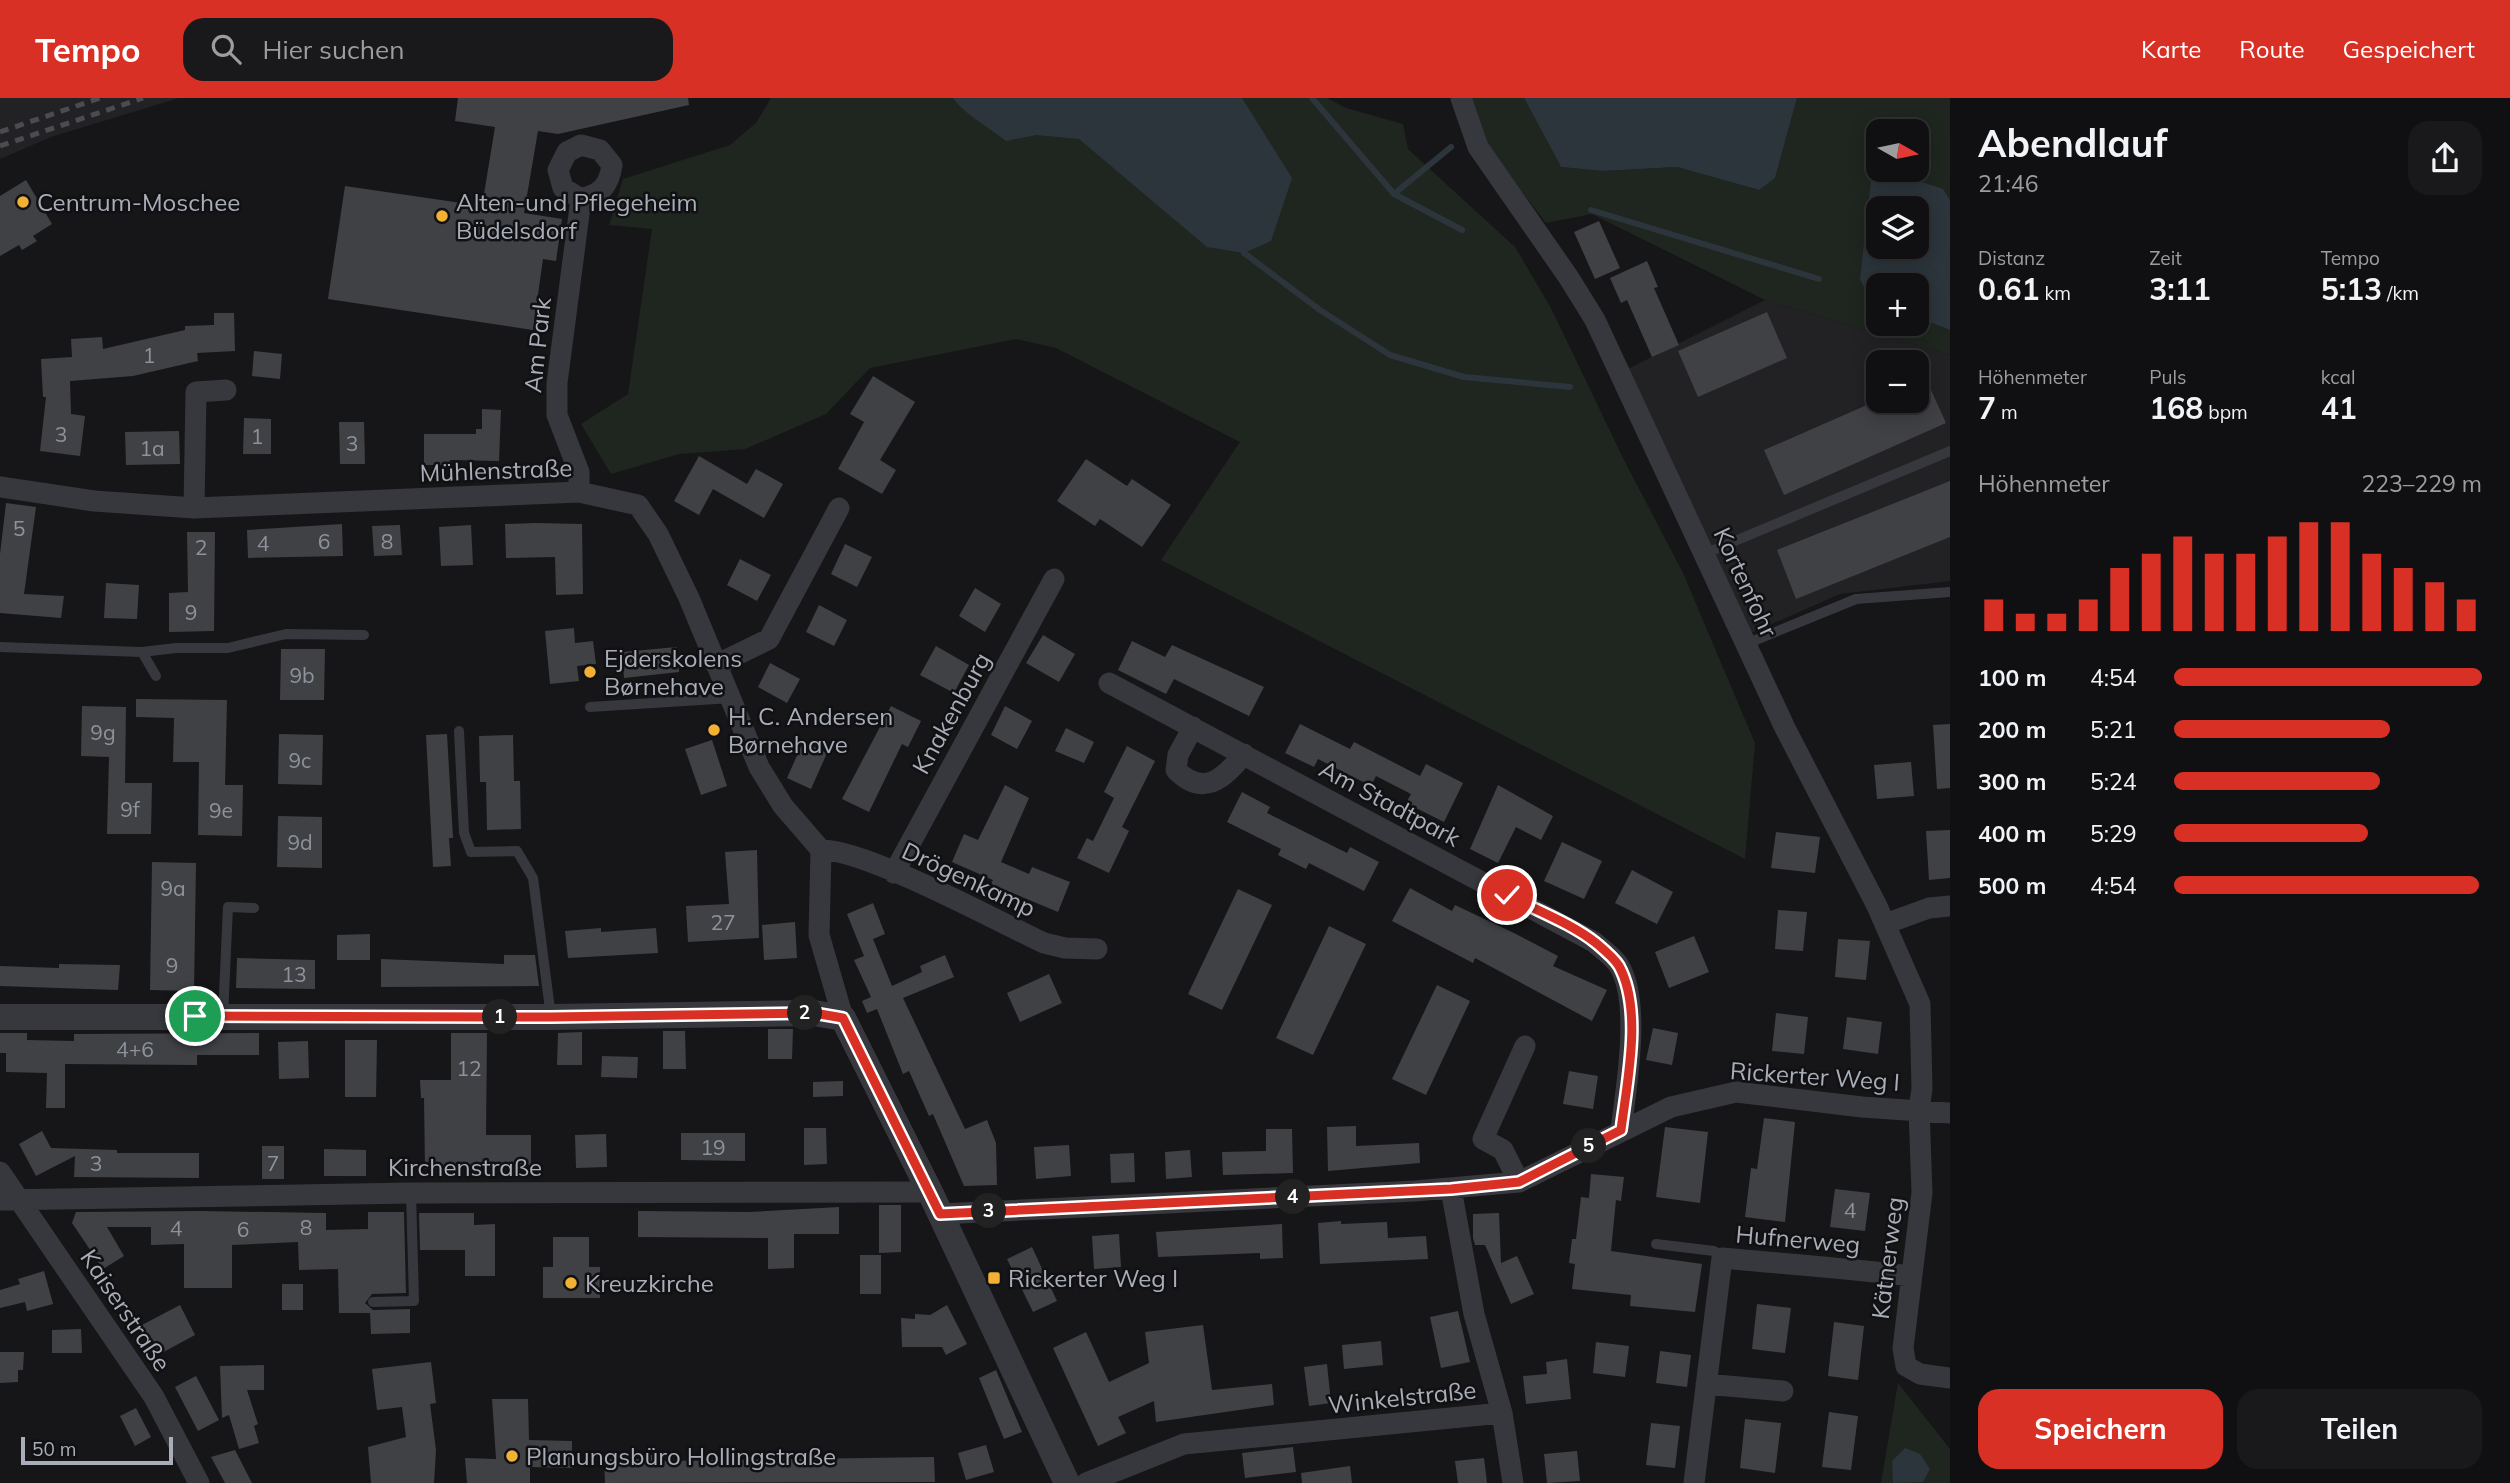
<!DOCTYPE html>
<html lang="de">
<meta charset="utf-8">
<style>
body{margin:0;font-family:Mulish,sans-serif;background:#19191b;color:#f1f3f6;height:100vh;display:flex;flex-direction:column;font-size:26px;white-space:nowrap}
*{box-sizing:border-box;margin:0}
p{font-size:23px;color:#9c9d9f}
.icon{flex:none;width:38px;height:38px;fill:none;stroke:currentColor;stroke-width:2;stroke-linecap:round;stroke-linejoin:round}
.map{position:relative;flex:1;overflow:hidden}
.side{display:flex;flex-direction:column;background:#101012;width:560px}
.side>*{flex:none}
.needle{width:46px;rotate:99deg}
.tools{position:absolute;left:1866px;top:21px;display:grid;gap:14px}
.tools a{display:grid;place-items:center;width:63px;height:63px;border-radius:14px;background:#101012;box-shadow:0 4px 18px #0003,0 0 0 2px #303032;font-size:35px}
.scale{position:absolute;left:21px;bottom:18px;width:152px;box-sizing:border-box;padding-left:7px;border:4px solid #a8adb8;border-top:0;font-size:19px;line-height:24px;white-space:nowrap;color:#a8adb8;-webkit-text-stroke:5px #111113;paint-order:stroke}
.pin{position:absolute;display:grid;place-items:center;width:60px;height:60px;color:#fff;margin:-30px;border:4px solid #fff;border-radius:50%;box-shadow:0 2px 7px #0007}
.km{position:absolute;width:35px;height:35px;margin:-18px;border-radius:50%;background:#222;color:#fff;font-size:19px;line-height:35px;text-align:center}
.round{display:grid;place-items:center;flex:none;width:74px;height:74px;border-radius:21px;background:#19191b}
.overview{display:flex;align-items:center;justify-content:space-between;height:119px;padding:0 28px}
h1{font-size:38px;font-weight:700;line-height:52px}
.metrics{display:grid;grid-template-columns:repeat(3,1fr);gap:10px;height:119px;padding:7px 28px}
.metrics div{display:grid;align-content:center}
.metrics b{font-size:30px;font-weight:700}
.metrics small{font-size:19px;font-weight:400}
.metrics p{font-size:19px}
.chart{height:196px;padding:14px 28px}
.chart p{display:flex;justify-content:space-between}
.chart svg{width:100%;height:126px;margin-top:7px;stroke:#d93025;stroke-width:6}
.action{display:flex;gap:14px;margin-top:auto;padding:14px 28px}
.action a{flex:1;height:80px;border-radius:21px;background:#d93025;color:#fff;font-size:28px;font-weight:700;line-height:80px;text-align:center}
.action a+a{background:#19191b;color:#f1f3f6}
ul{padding:0 28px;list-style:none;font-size:23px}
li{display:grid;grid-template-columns:112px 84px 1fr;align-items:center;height:52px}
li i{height:18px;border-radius:9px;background:#d93025}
header{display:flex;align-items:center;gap:42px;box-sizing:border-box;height:98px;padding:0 35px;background:#d93025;color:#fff}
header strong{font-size:33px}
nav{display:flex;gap:38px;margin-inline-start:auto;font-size:24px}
.search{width:490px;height:63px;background:#19191b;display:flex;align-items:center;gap:18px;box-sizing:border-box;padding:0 24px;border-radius:21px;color:#9c9d9f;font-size:26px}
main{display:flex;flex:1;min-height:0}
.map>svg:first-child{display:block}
</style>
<header>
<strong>Tempo</strong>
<div class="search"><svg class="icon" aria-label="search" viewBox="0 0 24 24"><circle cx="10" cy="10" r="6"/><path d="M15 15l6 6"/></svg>Hier suchen</div>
<nav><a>Karte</a><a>Route</a><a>Gespeichert</a></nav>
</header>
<main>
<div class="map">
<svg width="1950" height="1385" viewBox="0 0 1950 1385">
<rect width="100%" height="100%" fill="#161618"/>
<path fill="#222225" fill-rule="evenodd" d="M0 0H179L51 39 0 61Z
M1765 202 1950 257V483L1840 496 1735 542 1612 279ZM1878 264H1916V303H1878Z"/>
<path fill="#1e261f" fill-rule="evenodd" d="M771 0H1327L1346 10 1403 26 1408 51 1515 149 1551 210 1623 360 1683 475 1755 645 1745 761 1161 462 1240 344 1056 250 1016 241 870 270 826 316 745 351 679 356 611 376 581 326 628 296 652 131 609 127 623 81 730 47 756 25Z
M1469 0H1524L1561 69 1603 73 1677 69 1758 92 1775 80 1797 0H1950V102L1943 91 1871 83 1869 201 1878 204V226H1916V219L1950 232V257L1765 202 1592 116 1546 125 1486 47ZM1878 33H1916V72H1878Z
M1898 1285 1950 1351V1385H1881Z"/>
<path fill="#2c353c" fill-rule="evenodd" d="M953 0H1242L1292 80 1271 143 1244 155 1207 149 1079 41 1036 37 1006 43C991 31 963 15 953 0Z
M1524 0H1797L1775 80 1759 92 1677 69 1603 73 1561 69Z
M1885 72 1943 91 1950 102V232L1916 219V187H1878V204L1870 201 1860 181 1871 83ZM1916 110V149H1878V110Z
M1905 1350 1920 1356 1930 1371 1923 1384 1893 1385 1892 1363Z"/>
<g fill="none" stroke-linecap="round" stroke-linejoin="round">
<path stroke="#2c353c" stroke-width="6" d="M1312 0 1394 96 1451 49
M1394 96 1462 132
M1591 112 1819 181
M1244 155 1320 212 1390 257 1464 279 1570 289"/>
</g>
<path fill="#404145" d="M458 0H688L689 7 558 36 538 33 524 115 562 121 556 163 543 161 533 232 328 201 345 88 482 108 495 29 455 23Z
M26 82 52 126 33 138 37 143 22 152 19 147 0 158V98Z
M1599 123 1620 170 1595 181 1574 134Z
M1647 163 1658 189 1654 190 1679 247 1652 259 1627 202 1621 205 1610 180Z
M1767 214 1787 260 1698 299 1678 253Z
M214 215H234L235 253 197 255 198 263 133 278 70 283 71 316 85 318 80 358 40 353 46 299H43L41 261 72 259 71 241 102 239 103 251 185 232V228L214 227Z
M254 253 282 256 280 281 252 278Z
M1916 259 1946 325 1784 397 1764 352 1876 303H1916Z
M873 278 915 304 880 362 896 372 882 396 838 371 864 324 850 316Z
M482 311 501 312 499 363 450 362V367H424V336H476V331H482Z
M244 320 271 321V356H243Z
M339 324H364L365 366H340Z
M179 333 180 366 126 367 125 334Z
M699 358 747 386 756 371 783 386 764 420 713 391 699 417 674 403Z
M1086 361 1127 388 1132 381 1171 407 1142 449 1100 421 1095 428 1057 403Z
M1950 383V439L1796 501 1777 452Z
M6 405 36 409 24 496 64 498 61 520 0 515V456Z
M535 425 582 426 583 496 556 497 555 459 506 460 505 426Z
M342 426 343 458 248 460 247 432Z
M400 427 402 457 374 458 372 428Z
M471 427 473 467 441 468 439 429Z
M187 434H215L214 533 169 534V495L188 494Z
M845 446 872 459 857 489 831 476Z
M740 461 771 477 757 503 727 487Z
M106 485 139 487 137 521 104 520Z
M975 490 1001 506 985 534 959 518Z
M819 507 847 522 834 548 806 534Z
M574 530 575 545 593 543 596 566 577 568 579 583 550 586 545 533Z
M1043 537 1075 556 1059 584 1026 565Z
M1132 543 1165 559 1172 547 1264 589 1249 618 1174 581 1166 596 1118 572Z
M936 548 969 567 954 595 920 577Z
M677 549 679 574 624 580 622 554Z
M281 551H325L324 602H280Z
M770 565 800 581 787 605 758 589Z
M136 601 227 602 225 687H243L242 738 198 737 199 664H173L174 620 136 619Z
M82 608 126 609 125 685H152L151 736H107L109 659 81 658Z
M891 608 921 623 908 649 902 646 869 714 842 701Z
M1005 608 1032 623 1017 651 991 637Z
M1300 626 1350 651 1354 644 1420 678 1426 666 1463 685 1444 724 1406 705 1411 696 1376 678 1371 688 1318 661 1314 669 1285 655Z
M1950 626V690L1937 691 1933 627Z
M1066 630 1094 644 1084 665 1055 653Z
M279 636 323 637 322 687 278 686Z
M447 636 453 740H449L451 768 433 769 426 637Z
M513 637 514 683H520L521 731 487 732 486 684H480L479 638Z
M712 642 727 688 701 697 685 651Z
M803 644 827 655 811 691 787 680Z
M1127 648 1155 663 1122 729 1129 733 1109 775 1077 760 1087 740 1093 743 1114 700 1104 694Z
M1911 664 1914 698 1877 701 1874 667Z
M1005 687 1029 700 1001 764 1029 776 1032 769 1070 784 1058 814 991 786 993 782 952 764 964 736 978 742Z
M1498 687 1553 718 1541 742 1516 729 1498 765 1470 751Z
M1242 694 1270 709 1267 715 1347 755 1350 749 1379 764 1364 793 1309 765 1306 771 1278 757 1281 751 1227 724Z
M278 718 322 719V770L277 769Z
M1950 732V780L1929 782 1926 733Z
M1776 734 1820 739 1815 775 1771 770Z
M1562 744 1602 763 1584 801 1544 783Z
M757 752 759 840 688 844 686 808 729 806 725 754Z
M152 764 196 765 194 893 150 892Z
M1632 772 1673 794 1657 826 1615 805Z
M1410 790 1452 813 1455 807 1514 835 1558 858 1553 868 1607 892 1592 923 1475 860 1473 865 1392 823Z
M1238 791 1272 807 1222 912 1188 896Z
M873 805 885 836 873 841 892 888 922 874 920 868 945 857 954 879 903 900 965 1031 987 1022 996 1045 997 1087 964 1088 933 1016 929 1018 909 973 903 976 877 911 867 915 862 903 871 899 854 862 864 858 847 816Z
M1778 812 1807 814 1803 853 1775 851Z
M795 824 797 860 764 862 762 827Z
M1329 828 1366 846 1313 957 1276 940Z
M601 830V834L656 830 658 855 568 860 565 833Z
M370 836V862H337V837Z
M1694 838 1709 874 1669 890 1655 854Z
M1838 841 1870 843 1866 882 1835 879Z
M504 857H535L539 888 381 889V861L504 866Z
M237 860 315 862V891L236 890Z
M59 866 120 867 118 892 0 888V868L59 870Z
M1049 876 1062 905 1020 924 1007 895Z
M1437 887 1470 903 1426 997 1392 981Z
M1776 915 1808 919 1804 956 1772 953Z
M1847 919 1882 924 1878 956 1843 951Z
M1653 930 1678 935 1672 967 1646 962Z
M768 931H793L792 961H768Z
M663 933H685L686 971H663Z
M582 934V967H557L558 935Z
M0 935H27V942L74 943V936L259 935V957H197V967L65 966V1010H46L47 975 6 974V955H0Z
M451 935H487L486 1037H531V1067L425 1071 424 1000H421L420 982H451Z
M345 942H377L376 999H345Z
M308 943 309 980 279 981 278 944Z
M602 958 638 959 637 980 601 979Z
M1569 973 1598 978 1593 1011 1563 1006Z
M843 983V998L813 999V984Z
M1764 1020 1795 1024 1785 1124 1745 1119 1751 1070 1757 1071Z
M1356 1028V1048L1419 1045 1420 1065 1328 1073 1327 1029Z
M1665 1029 1708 1034 1700 1105 1656 1099Z
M804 1030H826L827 1066 804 1067Z
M1266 1031H1292L1293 1075 1223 1077 1222 1054 1266 1053Z
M42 1033 51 1050 117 1052V1055H199V1080L74 1079 75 1058 36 1078 19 1046Z
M681 1035H745V1063L681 1062Z
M606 1036 607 1069 576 1070 575 1037Z
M1069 1047 1071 1078 1036 1081 1034 1049Z
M262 1048H284V1081H262Z
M324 1051 366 1052V1078H324Z
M1190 1052 1192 1079 1166 1081 1165 1054Z
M1134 1055 1135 1084 1111 1085 1110 1056Z
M1591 1076 1624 1079 1621 1103 1616 1102 1611 1153 1702 1166 1695 1214 1630 1208 1631 1197 1572 1191 1575 1166 1569 1165 1572 1141H1576L1581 1099 1589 1100Z
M1835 1091 1870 1095 1865 1133 1830 1129Z
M879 1107H901V1154L879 1155Z
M839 1109V1136H794V1170L768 1171V1140L638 1139V1113L749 1114Z
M201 1113 326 1115V1132L368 1131V1114H404L406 1195 372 1196 365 1205 373 1212 410 1211V1235L371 1236 370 1215H339L338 1171 299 1172 298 1144 232 1147V1190H184V1146L151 1147V1129H107L124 1158 103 1171 72 1125 76 1114Z
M419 1115H474V1127L495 1126V1178H465V1152H420Z
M1499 1115 1501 1165 1517 1158 1534 1196 1511 1206 1485 1147H1475L1473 1140V1116Z
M1341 1123V1126L1387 1124 1388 1140 1426 1138 1428 1161 1320 1166 1318 1125Z
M1282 1126 1283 1160 1260 1161V1155L1158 1159 1156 1134Z
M1119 1136 1121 1169 1094 1171 1092 1138Z
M553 1139H589V1169H600V1200H543V1169H553Z
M1032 1149 1057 1203 1033 1214 1007 1161Z
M860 1157H881V1196H860Z
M44 1173 53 1206 27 1213 25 1204 0 1210V1192L20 1186 18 1181Z
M282 1186H303V1212H282Z
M1757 1206 1791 1210 1785 1255 1752 1251Z
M180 1207 195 1237 158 1257 142 1227Z
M947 1207 967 1246 946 1257 942 1249H902L901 1220 915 1221V1216L930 1217Z
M1458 1213 1470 1264 1441 1270 1430 1219Z
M1834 1224 1864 1228 1858 1282 1828 1278Z
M1203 1227 1212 1292 1272 1286 1274 1307 1156 1324 1154 1303 1118 1319 1126 1335 1098 1348 1053 1250 1086 1234 1109 1284 1149 1265 1145 1234Z
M81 1231 82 1255H52V1232Z
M1381 1243 1383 1267 1344 1271 1342 1247Z
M1596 1244 1629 1248 1625 1279 1593 1275Z
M1660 1253 1691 1257 1687 1289 1656 1285Z
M0 1254H24L23 1272H18V1284L0 1285Z
M1567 1261 1571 1301 1526 1306 1523 1278 1547 1276 1546 1264Z
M431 1264 436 1305 430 1306 436 1352 434 1385H371L368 1349 406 1339 402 1309 377 1312 372 1271Z
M1327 1266 1331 1305 1309 1308 1304 1269Z
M264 1267V1292H247L258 1326 254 1328 259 1345 239 1351 229 1317 222 1320 220 1268Z
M996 1272 1022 1334 1004 1341 979 1280Z
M196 1278 219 1322 198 1333 175 1289Z
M492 1301H528L529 1342 572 1343V1370L530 1369V1385H467L465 1360 496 1361Z
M136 1310 151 1339 135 1348 120 1318Z
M1829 1314 1858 1318 1851 1372 1822 1369Z
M1745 1321 1781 1325 1775 1375 1740 1370Z
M1651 1325 1680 1328 1675 1370 1646 1367Z
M986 1347 994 1374 966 1382 958 1355Z
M1293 1349 1296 1374 1245 1380 1242 1355Z
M235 1352 252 1385H225L211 1359Z
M1577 1353 1580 1383 1547 1385 1544 1356Z
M645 1357H664V1363L934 1359 935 1384 605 1385 604 1361H645Z
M1484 1360 1487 1385H1458L1455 1363Z
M1350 1368 1352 1385H1302L1301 1375Z"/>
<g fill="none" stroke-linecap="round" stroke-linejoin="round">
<path stroke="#37383d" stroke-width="10" d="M1704 456 1950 353
M1746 546 1856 501 1950 494
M0 549 142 554 176 550H228L286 536 364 537
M142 554 156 578
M590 609 732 600
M459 633 464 735 471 754 517 753 533 780 551 919
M223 918 228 809 254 810
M1656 1146 1714 1153 1722 1160
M373 1204 414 1203 411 1095"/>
<path stroke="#37383d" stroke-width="21" d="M1461 0 1478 49 1569 180 1595 222 1785 630 1877 808 1920 906 1922 991 1919 1011 1922 1095 1903 1250 1906 1268 1920 1276 1950 1280
M0 389 94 403 194 410 579 394 638 407 658 436 689 500 759 669 783 708 821 752 819 837 843 920
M579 394V374L557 317V285L581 101C601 96 609 88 612 67L600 52 581 47 567 54 558 72 563 90 581 101
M194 410 196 294 226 292
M716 567 769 541 839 410
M1109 585 1594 844C1601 850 1612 858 1618 866 1642 902 1626 990 1621 1032
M1193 629 1178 657 1176 672C1204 700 1224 680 1244 656
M821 752C863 750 999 824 1044 845L1065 850 1097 851
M894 775 1054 481
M1885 826 1929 810 1950 808
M0 1074 154 1299 199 1385
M1519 1084 1503 1052 1483 1041 1525 948
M0 1102 411 1095 930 1094
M940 1116 1415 1093 1519 1084 1671 1009 1736 994 1862 1009 1950 1015
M1706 1286 1783 1293
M1502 1315 1513 1385
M1086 1385 1184 1346 1502 1315 1474 1216 1451 1091
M1694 1385 1722 1160C1785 1166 1847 1170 1910 1178"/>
<path stroke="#37383d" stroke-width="26" d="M0 919H551L814 915 843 920 930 1094 1067 1385"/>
<path stroke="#4a4c52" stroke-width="5" stroke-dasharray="9 7" stroke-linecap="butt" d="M0 34 100 0
M0 48 143 0"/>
</g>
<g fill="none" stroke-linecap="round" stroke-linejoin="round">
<defs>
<path id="route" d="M195 918 551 919 814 915 843 920 940 1116 1451 1091 1519 1084 1621 1032C1627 984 1643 912 1619 868 1614 860 1603 851 1596 845 1571 825 1535 812 1507 797"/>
</defs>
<use href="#route" stroke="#fff" stroke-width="14"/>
<use href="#route" stroke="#d93025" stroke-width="9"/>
</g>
<g fill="#f2b134" stroke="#111113" stroke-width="2.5">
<circle cx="23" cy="104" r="7"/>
<circle cx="442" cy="118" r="7"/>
<circle cx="590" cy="574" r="7"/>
<circle cx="714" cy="632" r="7"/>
<rect x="987" y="1173" width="14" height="14" rx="3.5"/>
<circle cx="571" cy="1185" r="7"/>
<circle cx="512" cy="1358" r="7"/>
</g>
<g text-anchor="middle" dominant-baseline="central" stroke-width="5" stroke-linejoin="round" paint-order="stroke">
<g font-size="21" fill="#8e929b">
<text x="149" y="257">1</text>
<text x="61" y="336">3</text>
<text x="257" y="338">1</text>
<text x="352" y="345">3</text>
<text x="152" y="350">1a</text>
<text x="19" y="430">5</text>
<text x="324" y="443">6</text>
<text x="387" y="443">8</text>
<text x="263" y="445">4</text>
<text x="201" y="449">2</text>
<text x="191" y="514">9</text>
<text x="302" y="577">9b</text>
<text x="103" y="634">9g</text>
<text x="300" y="662">9c</text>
<text x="130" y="711">9f</text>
<text x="221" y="712">9e</text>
<text x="300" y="744">9d</text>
<text x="173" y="790">9a</text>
<text x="723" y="824">27</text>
<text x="172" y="867">9</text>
<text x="294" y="876">13</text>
<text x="135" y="951">4+6</text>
<text x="469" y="970">12</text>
<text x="713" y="1049">19</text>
<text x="96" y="1065">3</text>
<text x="273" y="1065">7</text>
<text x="1850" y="1112">4</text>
<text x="306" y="1129">8</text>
<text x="176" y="1130">4</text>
<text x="243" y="1131">6</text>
</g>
<g font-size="24" fill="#a8adb8" stroke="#111113" text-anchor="start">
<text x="37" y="104">Centrum-Moschee</text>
<text x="456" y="104">Alten-und Pflegeheim<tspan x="456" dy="28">Büdelsdorf</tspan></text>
<text x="604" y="560">Ejderskolens<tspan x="604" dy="28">Børnehave</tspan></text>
<text x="728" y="618">H. C. Andersen<tspan x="728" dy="28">Børnehave</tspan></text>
<text x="1008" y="1180">Rickerter Weg I</text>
<text x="585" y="1185">Kreuzkirche</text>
<text x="526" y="1358">Planungsbüro Hollingstraße</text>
</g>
<g font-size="24" fill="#a8adb8" stroke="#111113">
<text transform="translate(537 247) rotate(-84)">Am Park</text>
<text transform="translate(496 372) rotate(-2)">Mühlenstraße</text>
<text transform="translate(1746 484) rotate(65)">Kortenfohr</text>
<text transform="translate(951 615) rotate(-61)">Knakenburg</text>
<text transform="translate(1390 705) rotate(28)">Am Stadtpark</text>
<text transform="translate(969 781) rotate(25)">Drögenkamp</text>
<text transform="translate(1815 978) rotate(4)">Rickerter Weg I</text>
<text x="465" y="1069">Kirchenstraße</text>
<text transform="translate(1798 1141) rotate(5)">Hufnerweg</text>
<text transform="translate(1887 1160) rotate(-83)">Kätnerweg</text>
<text transform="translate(126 1212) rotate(56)">Kaiserstraße</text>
<text transform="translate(1402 1299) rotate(-6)">Winkelstraße</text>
</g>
</g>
</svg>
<div class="tools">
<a><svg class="needle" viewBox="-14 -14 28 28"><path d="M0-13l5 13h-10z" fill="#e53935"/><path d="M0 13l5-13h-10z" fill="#9c9d9f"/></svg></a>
<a><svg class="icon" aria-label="layers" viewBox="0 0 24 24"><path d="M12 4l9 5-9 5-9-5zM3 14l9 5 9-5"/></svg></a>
<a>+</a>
<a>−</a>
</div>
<div class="scale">50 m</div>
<div class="pin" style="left:195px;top:918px;background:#1e9e55"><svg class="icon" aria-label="arrive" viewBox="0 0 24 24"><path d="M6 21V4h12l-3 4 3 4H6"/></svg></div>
<div class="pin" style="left:1507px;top:797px;background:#d93025"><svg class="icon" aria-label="check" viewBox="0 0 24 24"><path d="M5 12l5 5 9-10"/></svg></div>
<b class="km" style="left:500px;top:919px">1</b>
<b class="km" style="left:805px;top:915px">2</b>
<b class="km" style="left:989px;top:1113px">3</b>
<b class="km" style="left:1293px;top:1099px">4</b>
<b class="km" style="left:1589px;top:1048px">5</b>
</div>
<section class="side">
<div class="overview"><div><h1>Abendlauf</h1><p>21:46</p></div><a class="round"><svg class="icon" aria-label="share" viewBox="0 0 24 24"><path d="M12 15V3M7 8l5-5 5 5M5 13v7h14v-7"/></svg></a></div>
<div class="metrics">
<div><p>Distanz</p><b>0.61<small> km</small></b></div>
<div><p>Zeit</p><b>3:11</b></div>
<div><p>Tempo</p><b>5:13<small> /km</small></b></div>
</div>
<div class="metrics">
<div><p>Höhenmeter</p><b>7<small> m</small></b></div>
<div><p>Puls</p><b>168<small> bpm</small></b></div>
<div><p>kcal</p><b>41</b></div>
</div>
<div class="chart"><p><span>Höhenmeter</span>223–229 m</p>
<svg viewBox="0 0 160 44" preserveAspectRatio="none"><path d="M5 44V33M15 44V38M25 44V38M35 44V33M45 44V22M55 44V17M65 44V11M75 44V17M85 44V17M95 44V11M105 44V6M115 44V6M125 44V17M135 44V22M145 44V27M155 44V33"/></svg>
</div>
<ul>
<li><b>100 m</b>4:54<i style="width:100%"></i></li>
<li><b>200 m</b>5:21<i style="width:70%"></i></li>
<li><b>300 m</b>5:24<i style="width:67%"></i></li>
<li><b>400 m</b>5:29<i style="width:63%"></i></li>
<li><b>500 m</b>4:54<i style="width:99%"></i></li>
</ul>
<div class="action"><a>Speichern</a><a>Teilen</a></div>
</section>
</main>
